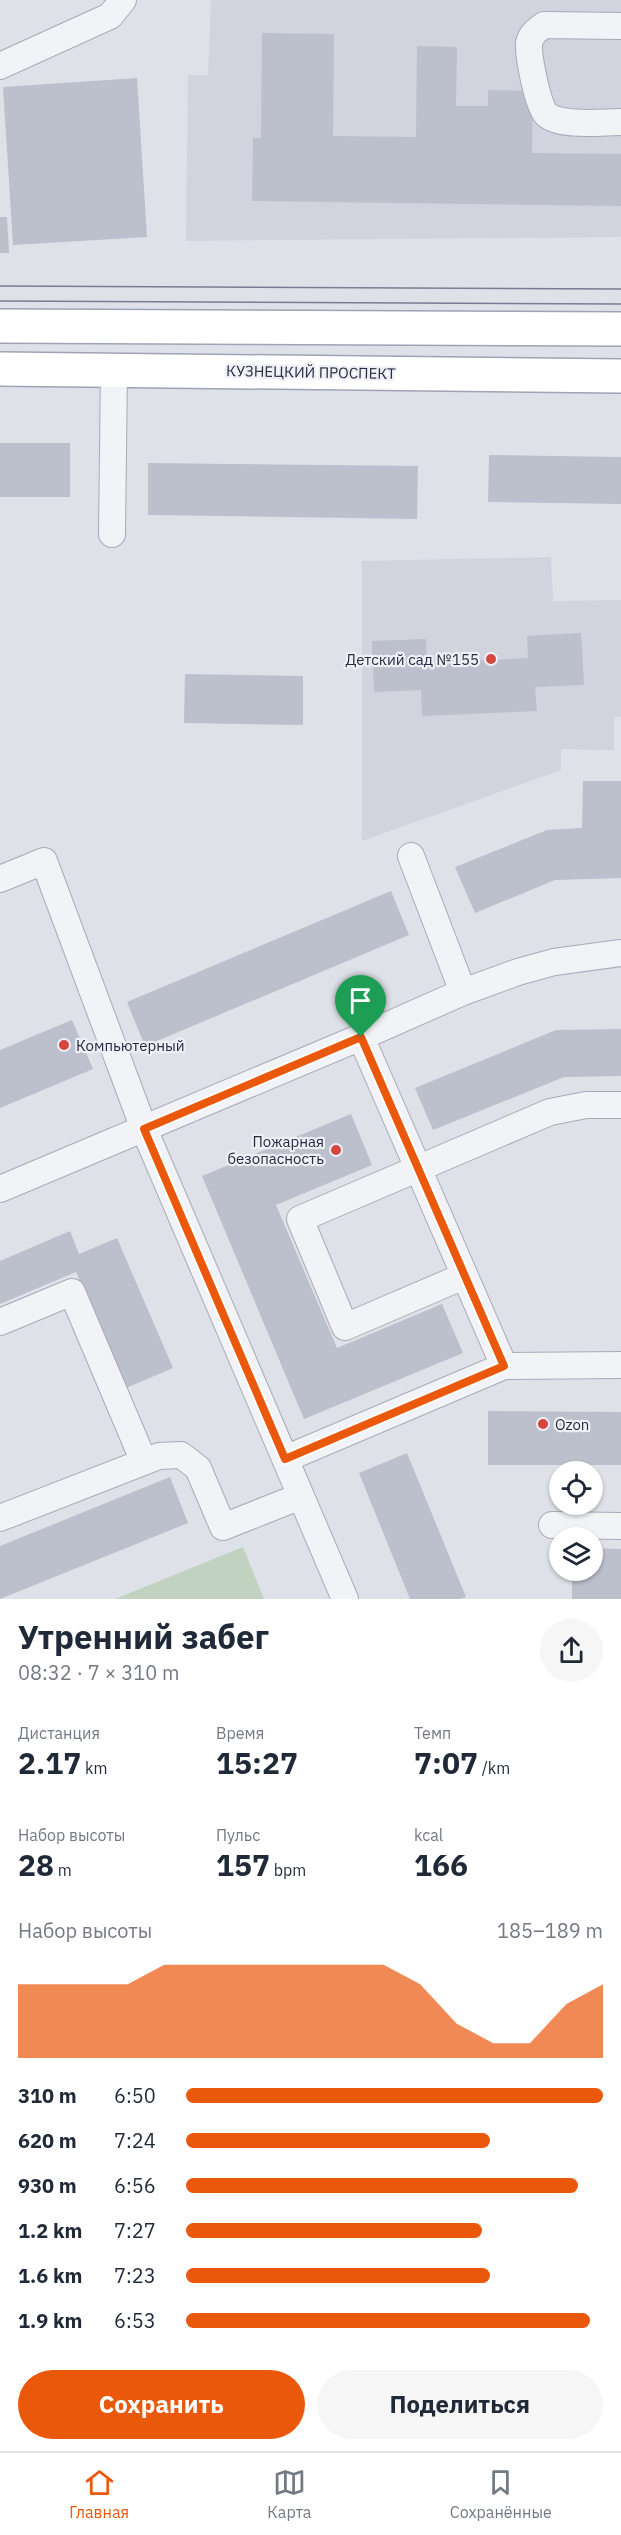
<!DOCTYPE html>
<html lang="ru">
<meta charset="utf-8">
<style>
body{margin:0;font-family:"IBM Plex Sans",sans-serif;background:#f6f6f7;color:#1f2937;height:100vh;display:flex;flex-direction:column;font-size:22px;white-space:nowrap}
*{box-sizing:border-box;margin:0}
p{font-size:20px;color:#747a83}
.icon{flex:none;width:33px;height:33px;fill:none;stroke:currentColor;stroke-width:2;stroke-linecap:round;stroke-linejoin:round}
.map{position:relative;height:1599px;overflow:hidden}
.drawer{display:flex;flex-direction:column;background:#fff;flex:1}
.drawer>*{flex:none}
.tools{position:absolute;left:549px;top:1461px;display:grid;gap:12px}
.tools a{display:grid;place-items:center;width:54px;height:54px;border-radius:50%;background:#fff;box-shadow:0 2px 4px #0004;font-size:30px}
.pin{position:absolute;display:grid;place-items:center;width:51px;height:51px;color:#fff;margin:-62px -26px;border-radius:50% 50% 50% 0;rotate:-45deg;box-shadow:0 0 6px #0007}
.pin .icon{rotate:45deg}
.round{display:grid;place-items:center;flex:none;width:63px;height:63px;border-radius:32px;background:#f6f6f7}
.headline{display:flex;align-items:center;justify-content:space-between;height:102px;padding:0 18px}
h1{font-size:33px;font-weight:800;line-height:45px}
.metrics{display:grid;grid-template-columns:repeat(3,1fr);gap:9px;height:102px;padding:6px 18px}
.metrics div{display:grid;align-content:center}
.metrics b{font-size:30px;font-weight:800}
.metrics small{font-size:16px;font-weight:400}
.metrics p{font-size:16px}
.chart{height:168px;padding:12px 18px}
.chart p{display:flex;justify-content:space-between}
.chart svg{width:100%;height:108px;margin-top:6px;fill:#ea580c;opacity:.7}
.cta{display:flex;gap:12px;margin-top:auto;padding:12px 18px}
.cta a{flex:1;height:69px;border-radius:36px;background:#ea580c;color:#fff;font-size:24px;font-weight:800;line-height:69px;text-align:center}
.cta a+a{background:#f6f6f7;color:#1f2937}
ul{padding:0 18px;list-style:none;font-size:20px}
li{display:grid;grid-template-columns:96px 72px 1fr;align-items:center;height:45px}
li i{height:15px;border-radius:8px;background:#ea580c}
.menu{display:flex;justify-content:space-around;align-items:center;height:84px;border-top:2px solid #e0e1e3;background:#fff;font-size:16px;color:#747a83}
.menu a{display:grid;justify-items:center;gap:3px}
.menu .selected{color:#ea580c}
.map>svg:first-child{display:block}
</style>
<div class="map">
<svg width="621" height="1599" viewBox="0 0 621 1599">
<rect width="100%" height="100%" fill="#dfe1e9"/>
<path fill="#d1d3de" d="M211 0H621V237L186 241 188 75H208Z
M551 557 553 601 621 600V717H614V750L561 749V770L362 841V561Z"/>
<path fill="#c1d3c0" d="M243 1547 264 1599H115Z"/>
<path fill="#bcbfcc" d="M262 33 334 34 333 136 416 137 417 46 457 47 456 106H488V90L533 91 532 153 621 154V206L252 201 253 138H261Z
M137 78 147 237 13 245 3 87Z
M0 217H7L9 253H0Z
M0 443H70V497H0Z
M489 455 621 457V504L488 502Z
M148 463 418 466 417 519 148 515Z
M581 633 584 685 535 687 537 711 422 716 421 690 374 692 372 641 426 639 427 663 528 658 527 636Z
M185 674 303 676V725L184 723Z
M583 781H621V878L555 880 475 913 455 867 547 830 582 828Z
M391 891 409 935 145 1046 127 1002Z
M72 1020 93 1069 0 1108V1050Z
M621 1029V1076L564 1077 433 1130 415 1088 556 1030Z
M351 1114 372 1165 276 1205 337 1348 442 1304 463 1353 304 1419 202 1176Z
M70 1231 79 1254 117 1238 173 1368 126 1388 76 1272 0 1304V1261Z
M488 1411 621 1412V1465H488Z
M407 1453 466 1597 460 1599H410L359 1473Z
M170 1477 188 1523 0 1599V1546Z
M592 1548 621 1549V1599H572V1570H592Z"/>
<g fill="none" stroke-linecap="round" stroke-linejoin="round">
<defs>
<path id="minor" d="M621 26 544 25C537 30 531 34 529 43 528 55 538 109 547 115 562 127 602 122 621 122
M0 66 110 16 123 0
M112 534 114 369
M411 856 463 992
M0 879 44 861 144 1129 345 1599
M361 1037 504 1366
M0 1189 361 1037 463 992 518 972 554 962 621 953
M464 1276 345 1327 300 1219 550 1112 586 1105H621
M0 1322 72 1292 144 1462
M285 1459 504 1366 621 1365
M0 1518 159 1456 181 1455 198 1468 223 1527 301 1496
M552 1525 621 1526"/>
<path id="major" d="M0 326 621 329
M0 369 621 376"/>
</defs>
<use href="#minor" stroke="#a8aab7" stroke-width="28"/>
<use href="#major" stroke="#9ea3b5" stroke-width="36"/>
<use href="#minor" stroke="#f2f3f7" stroke-width="26"/>
<use href="#major" stroke="#fff" stroke-width="33"/>
<path stroke="#787d93" stroke-width="1.5" d="M0 286 621 289
M0 301 621 304"/>
</g>
<g fill="none" stroke-linecap="round" stroke-linejoin="round">
<defs>
<path id="route" d="M361 1037 504 1366 285 1459 144 1129Z"/>
</defs>
<use href="#route" stroke="#fff" stroke-width="12"/>
<use href="#route" stroke="#ea580c" stroke-width="8"/>
</g>
<g fill="#d4463e" stroke="#eff0f7" stroke-width="2">
<circle cx="491" cy="659" r="6"/>
<circle cx="64" cy="1045" r="6"/>
<circle cx="336" cy="1150" r="6"/>
<circle cx="543" cy="1424" r="6"/>
</g>
<g text-anchor="middle" dominant-baseline="central" stroke-width="4.5" stroke-linejoin="round" paint-order="stroke">
<g font-size="15" fill="#272b41" stroke="#eff0f7">
<text transform="translate(311 372) rotate(1)">КУЗНЕЦКИЙ ПРОСПЕКТ</text>
</g>
<g font-size="15" fill="#272b41" stroke="#eff0f7" text-anchor="end">
<text x="479" y="659">Детский сад №155</text>
<text x="76" y="1045" text-anchor="start">Компьютерный</text>
<text x="324" y="1141">Пожарная<tspan x="324" dy="17">безопасность</tspan></text>
<text x="555" y="1424" text-anchor="start">Ozon</text>
</g>
</g>
</svg>
<div class="tools">
<a><svg class="icon" aria-label="locate" viewBox="0 0 24 24"><circle cx="12" cy="12" r="6"/><path d="M12 2v4M12 18v4M2 12h4M18 12h4"/></svg></a>
<a><svg class="icon" aria-label="layers" viewBox="0 0 24 24"><path d="M12 4l9 5-9 5-9-5zM3 14l9 5 9-5"/></svg></a>
</div>
<div class="pin" style="left:361px;top:1037px;background:#1e9e55"><svg class="icon" aria-label="arrive" viewBox="0 0 24 24"><path d="M6 21V4h12l-3 4 3 4H6"/></svg></div>
</div>
<section class="drawer">
<div class="headline"><div><h1>Утренний забег</h1><p>08:32 · 7 × 310 m</p></div><a class="round"><svg class="icon" aria-label="share" viewBox="0 0 24 24"><path d="M12 15V3M7 8l5-5 5 5M5 13v7h14v-7"/></svg></a></div>
<div class="metrics">
<div><p>Дистанция</p><b>2.17<small> km</small></b></div>
<div><p>Время</p><b>15:27</b></div>
<div><p>Темп</p><b>7:07<small> /km</small></b></div>
</div>
<div class="metrics">
<div><p>Набор высоты</p><b>28<small> m</small></b></div>
<div><p>Пульс</p><b>157<small> bpm</small></b></div>
<div><p>kcal</p><b>166</b></div>
</div>
<div class="chart"><p><span>Набор высоты</span>185–189 m</p>
<svg viewBox="0 0 160 44" preserveAspectRatio="none"><path d="M0 44V14L10 14L20 14L30 14L40 6L50 6L60 6L70 6L80 6L90 6L100 6L110 14L120 30L130 38L140 38L150 22L160 14V44z"/></svg>
</div>
<ul>
<li><b>310 m</b>6:50<i style="width:100%"></i></li>
<li><b>620 m</b>7:24<i style="width:73%"></i></li>
<li><b>930 m</b>6:56<i style="width:94%"></i></li>
<li><b>1.2 km</b>7:27<i style="width:71%"></i></li>
<li><b>1.6 km</b>7:23<i style="width:73%"></i></li>
<li><b>1.9 km</b>6:53<i style="width:97%"></i></li>
</ul>
<div class="cta"><a>Сохранить</a><a>Поделиться</a></div>
</section>
<nav class="menu">
<a class="selected"><svg class="icon" aria-label="home" viewBox="0 0 24 24"><path d="M3 11l9-7 9 7M6 9v11h12V9"/></svg>Главная</a>
<a><svg class="icon" aria-label="map" viewBox="0 0 24 24"><path d="M3 6l6-2 6 2 6-2v14l-6 2-6-2-6 2zM9 4v14M15 6v14"/></svg>Карта</a>
<a><svg class="icon" aria-label="saved" viewBox="0 0 24 24"><path d="M7 4h10v16l-5-4-5 4z"/></svg>Сохранённые</a>
</nav>
